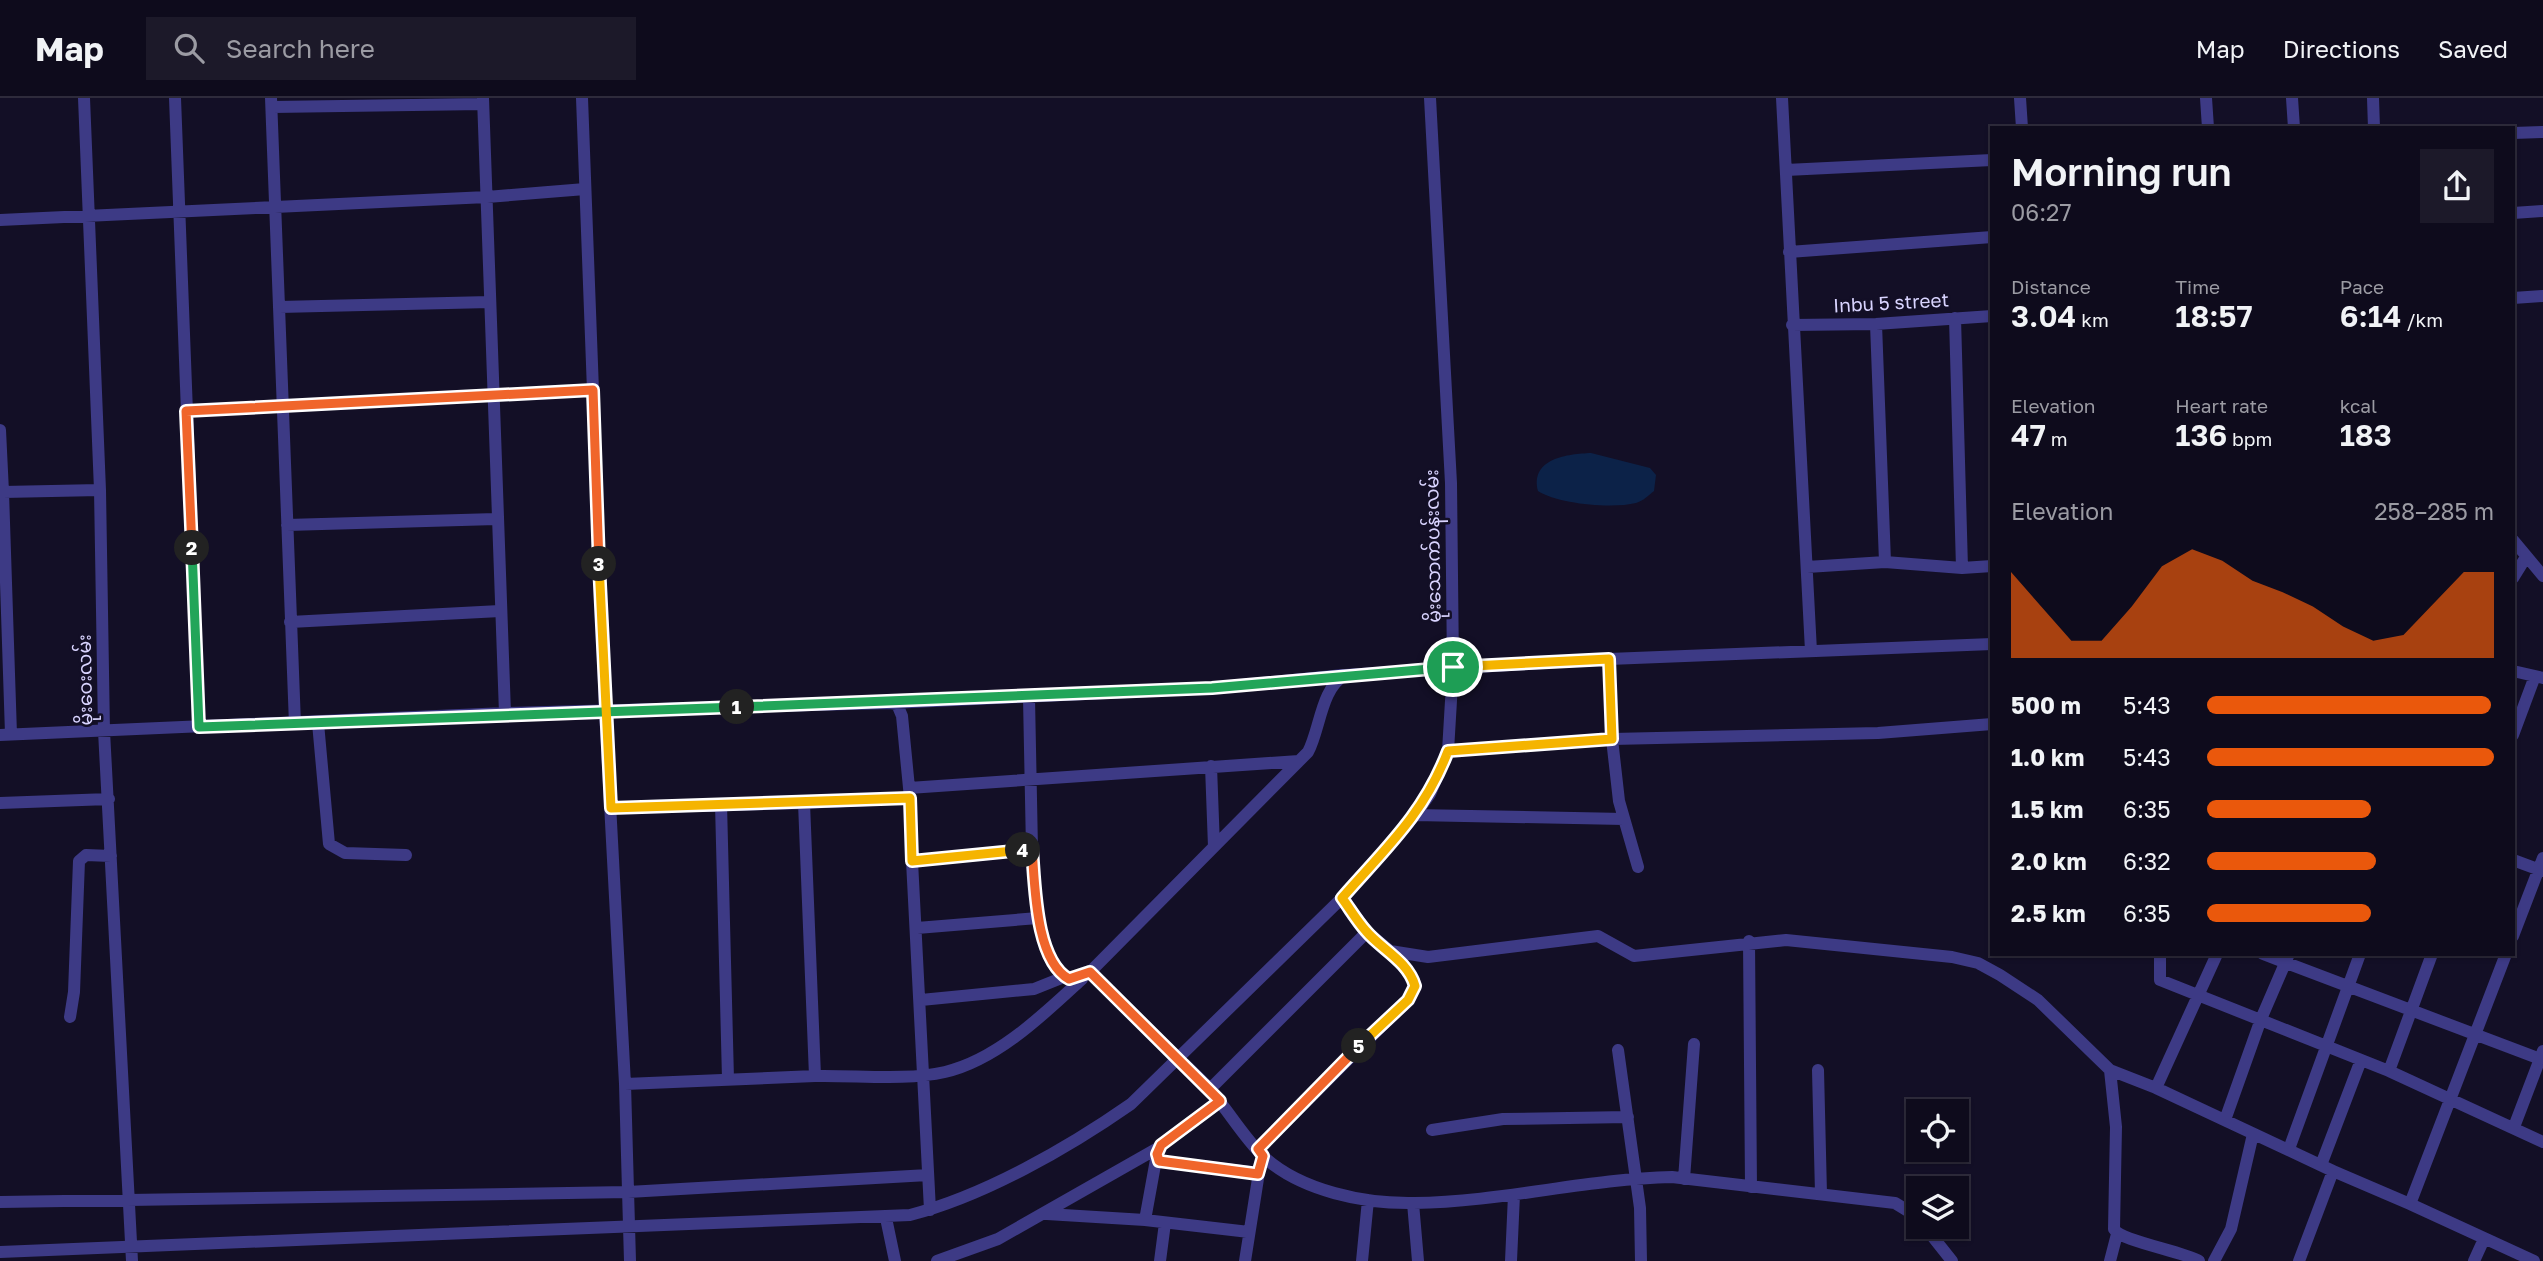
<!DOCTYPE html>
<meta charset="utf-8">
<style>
body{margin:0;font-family:"Golos Text","Noto Sans Myanmar",sans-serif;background:#1c1929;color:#f1f3f6;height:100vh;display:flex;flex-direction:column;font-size:26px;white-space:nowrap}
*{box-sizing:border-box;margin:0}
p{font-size:23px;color:#9b9ba3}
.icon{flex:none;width:38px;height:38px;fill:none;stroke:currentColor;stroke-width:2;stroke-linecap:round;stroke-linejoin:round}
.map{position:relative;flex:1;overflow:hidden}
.panel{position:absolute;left:1990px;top:28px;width:525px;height:830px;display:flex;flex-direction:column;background:#0e0b1c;border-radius:0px;box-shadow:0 2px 5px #0004,0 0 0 2px #2e2b3b}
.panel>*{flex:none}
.tools{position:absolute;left:1906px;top:1001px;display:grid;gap:14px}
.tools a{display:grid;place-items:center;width:63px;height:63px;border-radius:0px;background:#0e0b1c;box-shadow:0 2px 5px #0004,0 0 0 2px #2e2b3b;font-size:35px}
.pin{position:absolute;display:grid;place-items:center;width:60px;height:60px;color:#fff;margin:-30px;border:4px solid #fff;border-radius:50%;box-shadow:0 2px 7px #0007}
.km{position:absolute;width:35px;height:35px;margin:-18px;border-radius:50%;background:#222;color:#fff;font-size:19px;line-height:35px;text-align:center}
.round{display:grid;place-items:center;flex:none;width:74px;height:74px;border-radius:0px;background:#1c1929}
.summary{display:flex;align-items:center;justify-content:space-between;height:119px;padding:0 21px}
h1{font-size:38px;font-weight:600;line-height:52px}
.stats{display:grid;grid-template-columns:repeat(3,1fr);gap:10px;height:119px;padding:7px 21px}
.stats div{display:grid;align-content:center}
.stats b{font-size:30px;font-weight:600}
.stats small{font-size:19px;font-weight:400}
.stats p{font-size:19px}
.chart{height:196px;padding:14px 21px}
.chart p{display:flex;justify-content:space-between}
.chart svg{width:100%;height:126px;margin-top:7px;fill:#ea580c;opacity:.7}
ul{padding:0 21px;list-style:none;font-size:23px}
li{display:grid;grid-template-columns:112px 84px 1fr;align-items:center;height:52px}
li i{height:18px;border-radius:9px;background:#ea580c}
header{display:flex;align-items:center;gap:42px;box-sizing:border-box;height:98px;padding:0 35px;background:#0e0b1c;border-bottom:2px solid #2e2b3b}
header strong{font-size:33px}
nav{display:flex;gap:38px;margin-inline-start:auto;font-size:24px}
.search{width:490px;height:63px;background:#1c1929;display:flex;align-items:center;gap:18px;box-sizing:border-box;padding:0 24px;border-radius:0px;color:#9b9ba3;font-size:26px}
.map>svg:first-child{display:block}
</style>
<header>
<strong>Map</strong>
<div class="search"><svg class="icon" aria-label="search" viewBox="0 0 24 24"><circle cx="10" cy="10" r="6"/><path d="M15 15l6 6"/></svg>Search here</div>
<nav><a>Map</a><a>Directions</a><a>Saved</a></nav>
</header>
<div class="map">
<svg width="2543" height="1163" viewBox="0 0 2543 1163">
<rect width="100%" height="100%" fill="#130f26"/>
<path fill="#0c2248" d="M1591 355 1650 370 1656 377 1654 393C1649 397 1643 403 1636 405 1612 411 1558 406 1538 393 1530 360 1568 356 1591 355Z"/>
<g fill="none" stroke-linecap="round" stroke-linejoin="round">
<path stroke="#3d3a85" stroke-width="12" d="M84 0 100 392 104 633 132 1163
M175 0 199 629
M271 0 295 626
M483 0 505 615
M582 0 605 612 625 986 630 1163
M1782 0 1811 553
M2020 0 2022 30
M2206 0 2208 30
M2292 0 2294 30
M2373 0 2374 30
M272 9 483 6
M2513 35 2543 34
M1786 72 1992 62
M2513 115 2543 113
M0 122 487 99 585 91
M1789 154 1992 139
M2513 200 2543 198
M279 209 490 204
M1955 220 1962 470
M1876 226 1885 464
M1792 227 1876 226 1992 218
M186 313 593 292
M0 332 3 394 100 392
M0 394H3L11 636
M287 427 496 421
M2513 442 2543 478
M1807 469 1885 464 1962 470 1992 468
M2513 480 2526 459
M290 524 500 513
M1609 561 1612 641 1878 635 1992 626
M2513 573 2543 580
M1029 600 1032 751
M890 605 1212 590 1343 577
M318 625 329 746 345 755 406 757
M0 637 505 615 890 605 897 606 902 618 910 700
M2513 637 2535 578
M1448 653 1612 641 1619 703 1638 769
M1211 668 1214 749
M909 690 1299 663
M0 705 109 701
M804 705 910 700 912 763 1032 751C1035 786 1035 863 1069 881L1090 874
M721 706 728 981
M611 710 804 705 815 978 625 986
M1415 717 1624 721
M2513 762 2543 773
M912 763 930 1112
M1342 800 1367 834 1390 853 1428 859 1598 838 1634 858 1786 842 1952 859 1978 865 2000 877 2038 902 2110 972 2156 990
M917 830 1038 820
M2513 838 2543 760
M1749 843 1751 1089
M2160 856V882L2389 973 2543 1044
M2217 856 2156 990 2333 1073
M2263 856 2540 961
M2506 856 2410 1106 2534 1163
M921 902 1034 891 1064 879
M70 919 74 894 79 763 86 757 111 758
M1618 952 1640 1110 1641 1163
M1818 972 1821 1096
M2110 972 2116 1029 2114 1131C2120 1143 2182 1153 2199 1163
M2389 973 2432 856
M815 978C857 977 905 983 945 974 997 962 1044 916 1082 881
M1210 991 1367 834
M1220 1003 1161 1047 1157 1056 1159 1063 1258 1075
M2225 1022 2261 921 2289 856
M2514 1029 2543 953
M1432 1032 1503 1021 1628 1019
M1258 1051 1408 902 1415 888 1413 880 1390 853
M2289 1051 2360 856
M2321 1067 2361 962
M1684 1081 1694 946
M0 1104 628 1094 928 1077
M1413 1105 1418 1163
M1047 1116 1145 1122 1249 1134
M1918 1119 1895 1105 1672 1079C1586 1081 1501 1104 1414 1105 1365 1106 1301 1093 1264 1059 1242 1038 1226 1008 1204 985 1166 948 1126 913 1090 874L1308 654C1320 632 1321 590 1345 577L1609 561 1992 546
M886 1120 895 1163
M1145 1122 1157 1056
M1925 1129 1952 1163
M0 1154 910 1117C984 1098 1068 1050 1131 1006L1342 800 1415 717 1430 696 1448 653 1453 569 1451 385 1430 0
M937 1163 998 1141 1158 1050
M1160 1163 1165 1125
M1245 1163 1260 1068
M1362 1163 1368 1102
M1511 1163 1514 1097
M2110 1163 2117 1136
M2214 1163 2231 1131 2253 1036
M2299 1163 2333 1073 2410 1106
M2474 1163 2484 1141"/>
</g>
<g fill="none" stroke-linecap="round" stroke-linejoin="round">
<defs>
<path id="split-1" d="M737 609 1212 590 1453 569"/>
<path id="split-2" d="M192 450 199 629 737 609"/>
<path id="split-3" d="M192 450 186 313 593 292 599 466"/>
<path id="split-4" d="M599 466 611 710 910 700 912 763 1023 752"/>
<path id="split-5" d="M1023 752 1032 751C1035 786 1035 862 1069 881L1090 874 1220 1003 1161 1047 1157 1056 1159 1063 1258 1076 1263 1058 1258 1051 1359 948"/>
<path id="split-6" d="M1359 948 1408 902 1415 888C1408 863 1381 851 1366 833 1357 823 1350 811 1342 800 1385 751 1424 716 1448 653L1612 641 1609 561 1453 569"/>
</defs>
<use href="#split-1" stroke="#fff" stroke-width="14"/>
<use href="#split-2" stroke="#fff" stroke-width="14"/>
<use href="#split-3" stroke="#fff" stroke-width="14"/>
<use href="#split-4" stroke="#fff" stroke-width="14"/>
<use href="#split-5" stroke="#fff" stroke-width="14"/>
<use href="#split-6" stroke="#fff" stroke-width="14"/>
<use href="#split-1" stroke="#22a559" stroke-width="9"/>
<use href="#split-2" stroke="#22a559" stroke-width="9"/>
<use href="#split-3" stroke="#f0652b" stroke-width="9"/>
<use href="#split-4" stroke="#f5b400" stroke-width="9"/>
<use href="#split-5" stroke="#f0652b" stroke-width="9"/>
<use href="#split-6" stroke="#f5b400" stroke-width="9"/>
</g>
<g text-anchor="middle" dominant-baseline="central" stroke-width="5" stroke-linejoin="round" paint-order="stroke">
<g font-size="19" fill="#d9d4ff" stroke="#130f26">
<text transform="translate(1891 204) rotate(-3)">Inbu 5 street</text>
<text transform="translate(1432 448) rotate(-91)">မိုးသောက်ပန်းလမ်း</text>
<text transform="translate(84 582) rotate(-91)">မိုးဝေးလမ်း</text>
</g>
</g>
</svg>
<div class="tools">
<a><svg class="icon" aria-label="locate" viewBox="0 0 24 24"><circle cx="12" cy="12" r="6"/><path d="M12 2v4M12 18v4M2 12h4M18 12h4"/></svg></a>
<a><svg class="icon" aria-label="layers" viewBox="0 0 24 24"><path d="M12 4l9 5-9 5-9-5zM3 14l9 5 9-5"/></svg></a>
</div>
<div class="pin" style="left:1453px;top:569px;background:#1e9e55"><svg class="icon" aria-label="arrive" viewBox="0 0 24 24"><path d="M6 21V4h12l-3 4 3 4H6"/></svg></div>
<b class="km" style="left:737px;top:609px">1</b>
<b class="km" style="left:192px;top:450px">2</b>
<b class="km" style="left:599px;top:466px">3</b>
<b class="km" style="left:1023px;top:752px">4</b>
<b class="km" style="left:1359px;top:948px">5</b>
<section class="panel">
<div class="summary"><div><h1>Morning run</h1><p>06:27</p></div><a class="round"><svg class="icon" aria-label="share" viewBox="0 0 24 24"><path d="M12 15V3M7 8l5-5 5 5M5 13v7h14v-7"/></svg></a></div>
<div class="stats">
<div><p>Distance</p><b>3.04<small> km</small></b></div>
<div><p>Time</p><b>18:57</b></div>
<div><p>Pace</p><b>6:14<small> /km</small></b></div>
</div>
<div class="stats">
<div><p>Elevation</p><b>47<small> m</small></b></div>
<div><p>Heart rate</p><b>136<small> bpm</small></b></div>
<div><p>kcal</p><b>183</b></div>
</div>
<div class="chart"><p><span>Elevation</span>258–285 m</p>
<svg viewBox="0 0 160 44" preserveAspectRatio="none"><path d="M0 44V14L10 26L20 38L30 38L40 26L50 12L60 6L70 10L80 17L90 21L100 26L110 33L120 38L130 36L140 25L150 14L160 14V44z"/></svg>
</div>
<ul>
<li><b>500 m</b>5:43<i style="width:99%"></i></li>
<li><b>1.0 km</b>5:43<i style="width:100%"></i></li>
<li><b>1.5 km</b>6:35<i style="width:57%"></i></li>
<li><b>2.0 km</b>6:32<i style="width:59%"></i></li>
<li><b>2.5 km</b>6:35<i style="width:57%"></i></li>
</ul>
</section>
</div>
